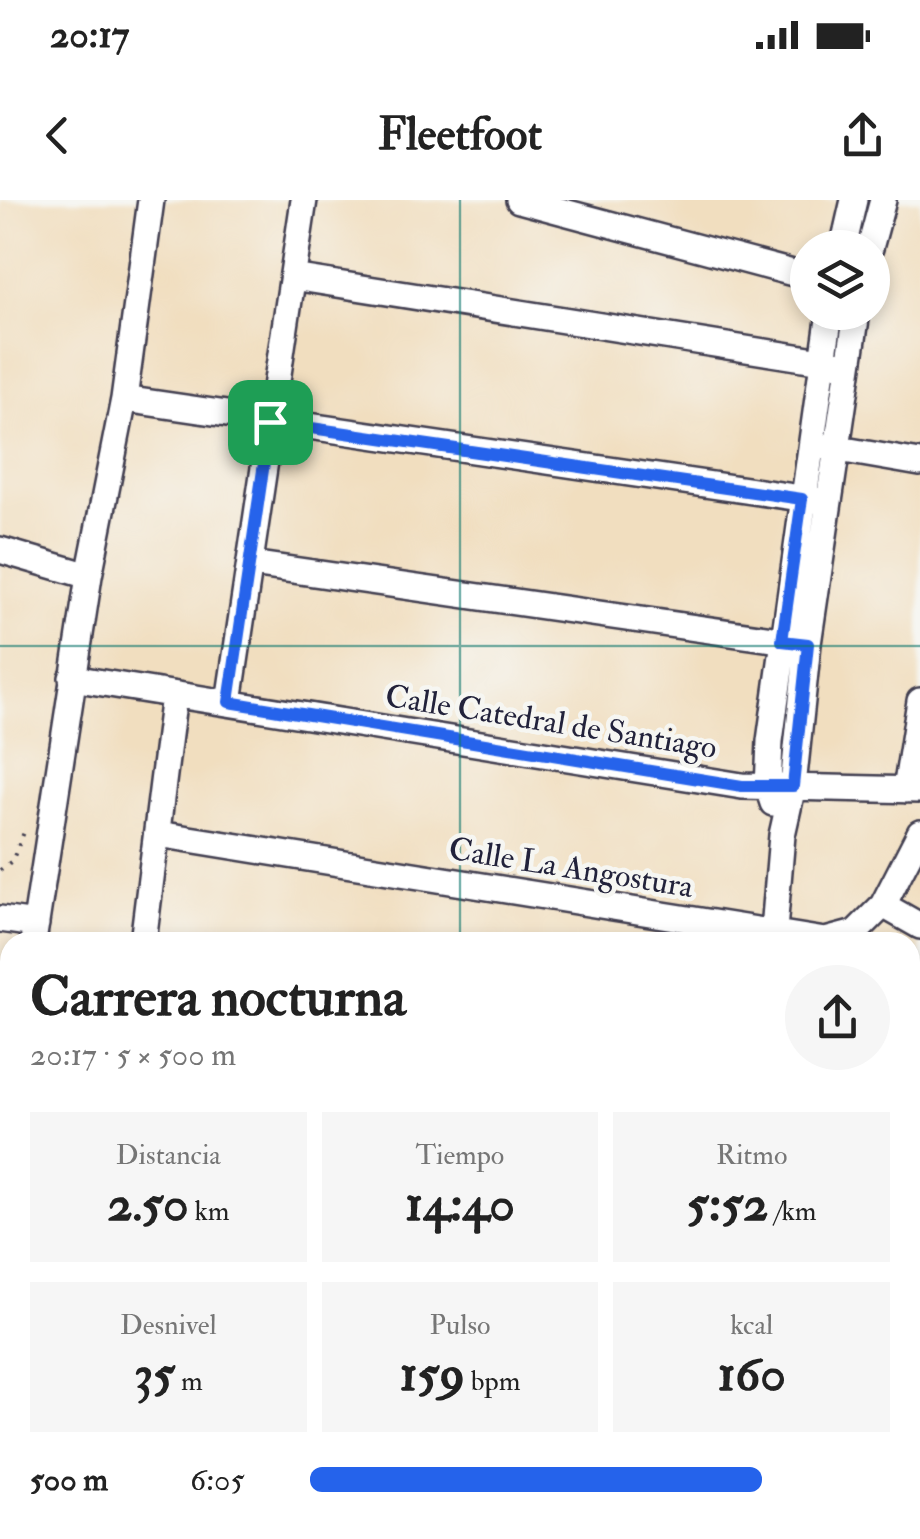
<!DOCTYPE html>
<html lang="es">
<meta charset="utf-8">
<style>
body{margin:0;font-family:"IM FELL Double Pica",serif;background:#f6f6f6;color:#222;height:100vh;display:flex;flex-direction:column;font-size:38px;white-space:nowrap}
*{box-sizing:border-box;margin:0}
p{font-size:32px;color:#767676}
.icon{flex:none;width:55px;height:55px;fill:none;stroke:currentColor;stroke-width:2;stroke-linecap:round;stroke-linejoin:round}
.map{position:relative;flex:1;overflow:hidden}
.side{position:absolute;left:0px;top:732px;width:920px;height:608px;display:flex;flex-direction:column;background:#fff;border-radius:30px 30px 0 0;box-shadow:0 5px 15px #0003}
.side>*{flex:none}
.fabs{position:absolute;left:790px;top:30px;display:grid;gap:20px}
.fabs a{display:grid;place-items:center;width:100px;height:100px;border-radius:50%;background:#fff;box-shadow:0 5px 15px #0003;font-size:50px}
.pin{position:absolute;display:grid;place-items:center;width:85px;height:85px;color:#fff;margin:-42px;border-radius:20px;box-shadow:0 5px 15px #0006}
.round{display:grid;place-items:center;flex:none;width:105px;height:105px;border-radius:52px;background:#f6f6f6}
.headline{display:flex;align-items:center;justify-content:space-between;height:170px;padding:0 30px}
h1{font-size:55px;font-weight:800;line-height:75px}
.metrics{display:grid;grid-template-columns:repeat(3,1fr);gap:15px;height:170px;padding:10px 30px}
.metrics div{display:grid;align-content:center;border-radius:0px;background:#f6f6f6;text-align:center}
.metrics b{font-size:50px;font-weight:800}
.metrics small{font-size:28px;font-weight:400}
.metrics p{font-size:28px}
ul{padding:0 30px;list-style:none;font-size:32px}
li{display:grid;grid-template-columns:160px 120px 1fr;align-items:center;height:75px}
li i{height:25px;border-radius:12px;background:#2563eb}
.status{display:flex;justify-content:space-between;align-items:center;height:70px;padding:0 50px;background:#fff;direction:ltr}
.status svg{height:28px;fill:currentColor}
header{display:flex;justify-content:space-between;align-items:center;height:130px;padding:0 30px;background:#fff;font-size:45px;font-weight:800}
.map>svg:first-child{display:block}
</style>
<div class="status"><b>20:17</b><svg viewBox="0 0 49 12"><path d="M0 12V9h3v3zM5 12V6h3v6zM10 12V3h3v9zM15 12V0h3v12zM26 1h20v11H26zM47 4h2v5h-2z"/></svg></div>
<header><svg class="icon" aria-label="back" viewBox="0 0 24 24"><path d="M15 5l-7 7 7 7"/></svg>Fleetfoot<svg class="icon" aria-label="share" viewBox="0 0 24 24"><path d="M12 15V3M7 8l5-5 5 5M5 13v7h14v-7"/></svg></header>
<div class="map">
<svg width="920" height="1339" viewBox="0 0 920 1339">
<rect width="100%" height="100%" fill="#f6f6f2"/>
<filter id="ink" filterUnits="userSpaceOnUse"><feTurbulence type="fractalNoise" baseFrequency=".01" numOctaves="2"/><feDisplacementMap in="SourceGraphic" scale="20" xChannelSelector="R" yChannelSelector="G"/><feConvolveMatrix kernelMatrix="1 2 1 2 8 2 1 2 1" color-interpolation-filters="sRGB"/></filter>
<filter id="wash" filterUnits="userSpaceOnUse"><feTurbulence type="fractalNoise" baseFrequency=".0048" numOctaves="4" result="noise"/><feDisplacementMap in="SourceGraphic" scale="40" xChannelSelector="R" yChannelSelector="G"/><feGaussianBlur stdDeviation="2.25" result="paint"/><feColorMatrix in="noise" values="0 0 0 0 0 0 0 0 0 0 0 0 0 0 0 0 0 1.4 0 .05"/><feComposite in="paint" operator="in"/></filter>
<g filter="url(#wash)">
<rect width="100%" height="100%" fill="#f1debf"/>
</g>
<g filter="url(#ink)">
<g fill="none" stroke-linecap="round" stroke-linejoin="round">
<defs>
<path id="minor" d="M519 0 808 77
M843 48 854 0
M870 48 883 0
M293 77 847 165
M124 199 828 302
M821 246 920 263
M0 350 89 376
M251 364 808 444
M72 478 742 586 920 590
M229 502 304 0
M906 590 920 501
M773 603 768 588 770 541 830 112
M158 634 825 741 855 733 883 705 920 633
M883 705 920 726
M0 719 36 724
M33 742 89 376 124 199 151 0
M143 742 174 495
M773 742 782 635 793 586 808 444 857 112
M910 874 920 815
M0 974 10 911
M0 1001 10 1010
M910 1173 920 1153
M238 1330 255 1339
M564 1330 581 1339
M682 1330 699 1339
M95 1339 96 1330
M491 1339 496 1330
M825 1339 830 1330"/>
</defs>
<use href="#minor" stroke="#413e4f" stroke-width="30"/>
<path stroke="#413e4f" stroke-width="4" stroke-dasharray="2.5 8" stroke-linecap="butt" d="M0 670 12 661 25 630"/>
<use href="#minor" stroke="#fff" stroke-width="25"/>
</g>
</g>
<g fill="none" stroke-linecap="round" stroke-linejoin="round" filter="url(#ink)">
<defs>
<path id="route" d="M270 222 802 299 782 441 808 444 793 586H742L229 502Z"/>
</defs>
<use href="#route" stroke="#fff" stroke-width="20"/>
<use href="#route" stroke="#2563eb" stroke-width="12"/>
</g>
<path fill="none" stroke="#0f766e" stroke-width="2.5" stroke-opacity="0.55" d="M460 0V742M0 446H920M0 893H10M910 893H920M460 1330V1339"/>
<g text-anchor="middle" dominant-baseline="central" stroke-width="9" stroke-linejoin="round" paint-order="stroke">
<g font-size="32" fill="#22223b" stroke="#f6f6f2">
<text transform="translate(551 522) rotate(9)">Calle Catedral de Santiago</text>
<text transform="translate(571 668) rotate(9)">Calle La Angostura</text>
</g>
</g>
</svg>
<div class="fabs">
<a><svg class="icon" aria-label="layers" viewBox="0 0 24 24"><path d="M12 4l9 5-9 5-9-5zM3 14l9 5 9-5"/></svg></a>
</div>
<div class="pin" style="left:270px;top:222px;background:#1e9e55"><svg class="icon" aria-label="arrive" viewBox="0 0 24 24"><path d="M6 21V4h12l-3 4 3 4H6"/></svg></div>
<section class="side">
<div class="headline"><div><h1>Carrera nocturna</h1><p>20:17 · 5 × 500 m</p></div><a class="round"><svg class="icon" aria-label="share" viewBox="0 0 24 24"><path d="M12 15V3M7 8l5-5 5 5M5 13v7h14v-7"/></svg></a></div>
<div class="metrics">
<div><p>Distancia</p><b>2.50<small> km</small></b></div>
<div><p>Tiempo</p><b>14:40</b></div>
<div><p>Ritmo</p><b>5:52<small> /km</small></b></div>
</div>
<div class="metrics">
<div><p>Desnivel</p><b>35<small> m</small></b></div>
<div><p>Pulso</p><b>159<small> bpm</small></b></div>
<div><p>kcal</p><b>160</b></div>
</div>
<ul>
<li><b>500 m</b>6:05<i style="width:78%"></i></li>
</ul>
</section>
</div>
